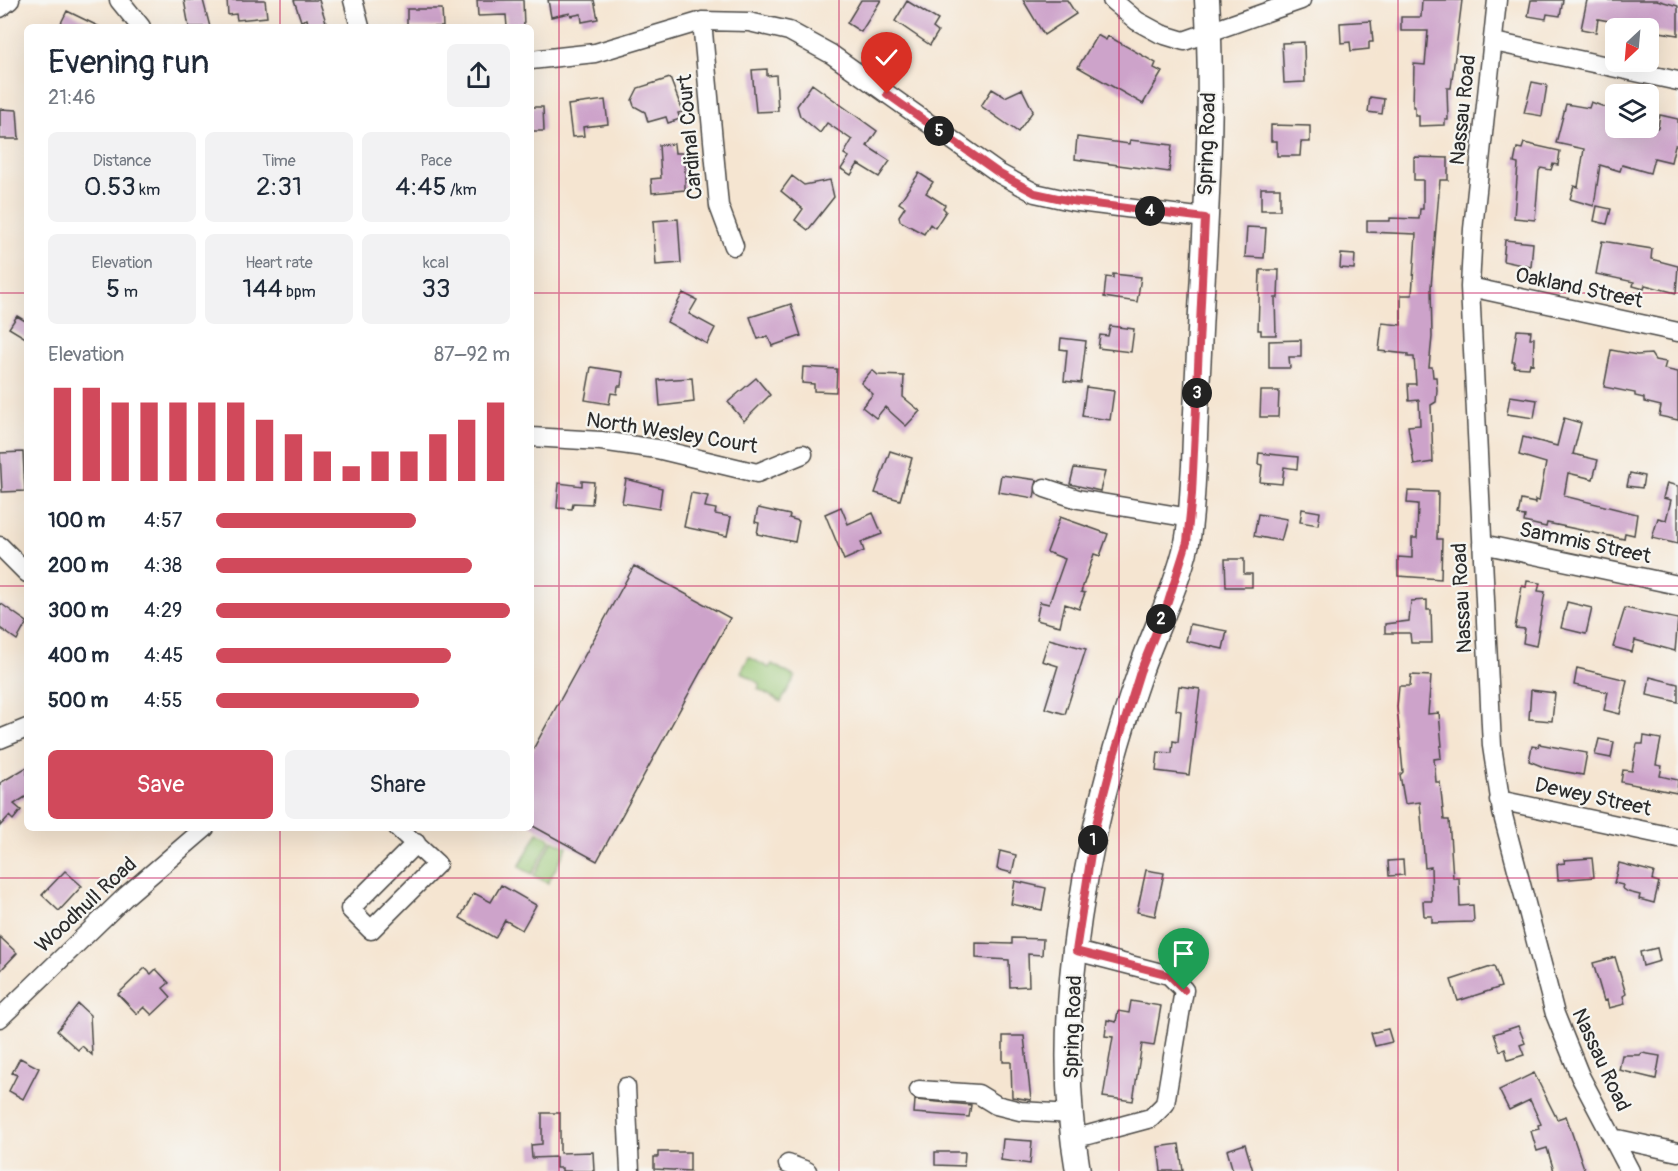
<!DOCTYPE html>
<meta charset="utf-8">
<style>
body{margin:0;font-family:Pangolin,sans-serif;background:#f2f2f3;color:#1f2937;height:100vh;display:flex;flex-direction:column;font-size:22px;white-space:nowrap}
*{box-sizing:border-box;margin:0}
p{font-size:20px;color:#747a83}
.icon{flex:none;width:33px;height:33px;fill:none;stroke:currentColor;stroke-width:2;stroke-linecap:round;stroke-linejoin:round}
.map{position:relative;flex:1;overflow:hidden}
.drawer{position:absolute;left:24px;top:24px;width:510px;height:807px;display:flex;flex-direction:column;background:#fff;border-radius:9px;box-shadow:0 6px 24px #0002}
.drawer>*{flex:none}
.needle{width:39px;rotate:206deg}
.tools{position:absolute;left:1605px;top:18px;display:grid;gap:12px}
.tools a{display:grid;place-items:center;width:54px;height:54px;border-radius:9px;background:#fff;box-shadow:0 6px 24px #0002;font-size:30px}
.pin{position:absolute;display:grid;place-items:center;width:51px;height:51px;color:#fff;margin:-62px -26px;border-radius:50% 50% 50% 0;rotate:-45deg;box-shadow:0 0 6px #0007}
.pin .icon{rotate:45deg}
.km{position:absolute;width:30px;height:30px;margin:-15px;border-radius:50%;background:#222;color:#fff;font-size:16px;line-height:30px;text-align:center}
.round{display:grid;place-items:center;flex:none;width:63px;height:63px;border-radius:9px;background:#f2f2f3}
.overview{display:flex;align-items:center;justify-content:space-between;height:102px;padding:0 24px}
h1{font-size:33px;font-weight:600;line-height:45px}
.stats{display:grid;grid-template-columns:repeat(3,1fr);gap:9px;height:102px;padding:6px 24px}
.stats div{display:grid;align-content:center;border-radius:9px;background:#f2f2f3;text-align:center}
.stats b{font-size:26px;font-weight:600}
.stats small{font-size:16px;font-weight:400}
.stats p{font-size:16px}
.chart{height:168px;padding:12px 24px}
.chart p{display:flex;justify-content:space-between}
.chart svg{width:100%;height:108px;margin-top:6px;stroke:#d1495b;stroke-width:6}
.cta{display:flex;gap:12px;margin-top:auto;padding:12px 24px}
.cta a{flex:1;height:69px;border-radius:9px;background:#d1495b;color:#fff;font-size:24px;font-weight:600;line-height:69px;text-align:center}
.cta a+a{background:#f2f2f3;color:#1f2937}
ul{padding:0 24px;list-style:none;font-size:20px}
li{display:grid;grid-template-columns:96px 72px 1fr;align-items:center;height:45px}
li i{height:15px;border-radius:8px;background:#d1495b}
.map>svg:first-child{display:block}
</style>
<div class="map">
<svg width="1678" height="1171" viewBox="0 0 1678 1171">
<rect width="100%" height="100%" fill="#f6f6f2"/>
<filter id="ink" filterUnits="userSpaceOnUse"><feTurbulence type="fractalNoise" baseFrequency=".0167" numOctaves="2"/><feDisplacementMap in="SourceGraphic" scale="12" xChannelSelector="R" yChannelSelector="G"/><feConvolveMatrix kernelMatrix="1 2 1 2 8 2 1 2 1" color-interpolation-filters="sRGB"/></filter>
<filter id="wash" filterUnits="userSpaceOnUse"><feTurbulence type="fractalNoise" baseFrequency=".008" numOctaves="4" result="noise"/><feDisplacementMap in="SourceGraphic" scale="24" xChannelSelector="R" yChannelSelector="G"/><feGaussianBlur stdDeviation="1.35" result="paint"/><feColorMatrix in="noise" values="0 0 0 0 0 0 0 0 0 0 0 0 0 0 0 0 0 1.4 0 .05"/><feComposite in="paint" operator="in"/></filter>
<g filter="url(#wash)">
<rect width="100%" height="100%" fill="#f5e5d1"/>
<path fill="#98c674" stroke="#627850" stroke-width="1.5" d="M749 657 769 668 772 664 795 677 781 702 758 689 760 684 741 672Z
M538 832 551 839 532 874 519 867Z
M553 840 567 847 548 883 534 876Z"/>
<g id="blocks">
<path fill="#cda3ca" d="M184 0H203L210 27H189Z
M227 0H265L267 17 237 20 236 14 228 15Z
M294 0H319L326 22 309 27 307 19 301 21Z
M477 0H523L524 27H507L506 15 478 16Z
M548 0H594L598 19 582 22 581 14 571 16 570 13 551 17Z
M861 0H881L861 32 847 23Z
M1023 0H1067L1076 14 1044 35Z
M1422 0H1462L1451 88H1447L1448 120H1445V125L1419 126V116H1415V107H1413L1414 64 1425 65 1428 31H1401V17H1421Z
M1531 0H1563L1560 16 1547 14 1546 19 1528 16Z
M1587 0H1657L1678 6V35L1635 28 1636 26 1598 19 1596 32 1581 29Z
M907 1 938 20 933 28 938 32 930 45 895 21Z
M407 9H442L443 27H407Z
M67 11 100 27H59Z
M1371 21 1373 42H1369V49L1351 51 1350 42 1341 43 1340 23Z
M1097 35 1106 40 1108 36 1156 63 1154 68 1162 72 1143 104 1078 67Z
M1304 42 1305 82 1284 83 1282 43Z
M767 69V76L776 75 778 111 756 112 752 70Z
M670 78 683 112 678 113 680 119 668 123 666 117 648 122 645 112 634 106 632 100 638 88Z
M1532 82 1547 85 1542 116 1524 113Z
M812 84 877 131 867 146 890 161 879 177 858 164 851 175 841 169 849 157 844 154 852 140 827 123 820 133 800 116 797 106Z
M992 89 1005 97 1022 89 1033 111 1018 132 981 106Z
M1370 97 1384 99 1382 114 1368 112Z
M605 100 608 124 583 127 584 136 572 137 568 105Z
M1591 102 1613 110 1608 128H1658L1660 115 1678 119V145H1675L1671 162 1654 158 1650 173 1622 165 1620 171 1600 165 1594 206 1570 199 1574 186 1578 187 1584 149 1556 143 1566 104 1589 108Z
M531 107H543L544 131H531Z
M0 109 17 110 19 139H0Z
M1271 125 1310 126V142H1301L1300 156H1277V141H1271Z
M1077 137 1129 144 1130 140 1172 145 1169 172 1075 159Z
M1524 143 1560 151 1558 165 1553 164 1551 170 1541 168 1539 171 1535 220 1514 218 1518 164 1514 163 1517 148 1522 149Z
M674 144 675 153H685V190L652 193 651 179 661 178 659 145Z
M1414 157 1448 158V180H1440L1431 287 1432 337 1429 367H1432L1433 377H1436L1437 390 1436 402 1431 405 1433 462 1414 465 1408 426 1420 425 1419 400 1409 401 1408 384H1416L1414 357H1408V354L1379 351 1382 323 1401 325V295H1412L1416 234 1367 232V221H1390V218L1419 219 1420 209H1423V180H1414Z
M919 173 933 182 926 193 945 205 943 208 946 211 935 228 930 224 924 234 900 221 899 216 905 207 899 203Z
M792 176 804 185 830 180 834 197 808 230 795 220 803 209 781 191Z
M1261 188H1280V210H1261Z
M1597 206 1611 209 1607 224 1594 221Z
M678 219 681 263 656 265 653 221Z
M1247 227 1266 228 1264 258 1245 257Z
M1505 240 1533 243 1531 267 1503 261Z
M1602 241 1652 249 1651 259 1678 266 1676 293 1645 285 1644 289 1633 286 1634 282 1596 274Z
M1341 254 1355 255 1354 269 1340 268Z
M1260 270H1279L1278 298H1275L1276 335H1261V330H1258Z
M1113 274 1141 277 1137 302 1104 297 1106 277 1113 278Z
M683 293 697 300 689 314 715 328 707 344 667 322Z
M791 304 801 336 772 346 768 336 758 339 750 317Z
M17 316 27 322V339L9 328Z
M1110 326 1134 329 1131 352 1098 348 1100 335 1108 336Z
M1517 330 1531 331 1530 338H1534L1533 364 1530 363 1529 368 1514 367 1515 362H1512Z
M1061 338 1086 341 1081 383 1064 381 1067 350 1060 349Z
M1301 340V357H1289L1290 368H1269V341Z
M1611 350 1637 355 1651 354 1655 360 1666 362 1664 369 1678 372V420L1659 416 1661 406 1644 402V398L1635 396V393L1604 387Z
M591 367 623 372 621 386H618L617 394 611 393 609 404 585 400Z
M803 367 837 369 836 392 814 391V384L802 383Z
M872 370 878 375 904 376 903 397 920 411 906 426 885 407 876 418 862 407 873 394 861 383Z
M692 378 694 402 660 406 658 380Z
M756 378 770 395 744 421 728 402Z
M1086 387 1114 391 1110 420 1082 416Z
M1261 391H1279L1278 417H1260Z
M1510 396 1537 400 1534 418 1507 414Z
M1564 418 1581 423 1573 454 1598 460 1593 479 1568 473 1564 496 1637 514 1634 535 1625 533 1624 539 1547 523 1546 527 1524 522 1525 516 1518 515 1521 500 1535 503V500L1539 501 1546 463 1519 455 1523 437 1557 446Z
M890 451 912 458 900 500 875 493Z
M23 452 25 491 2 492 0 453Z
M1259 453 1298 457 1297 469 1284 467 1282 484 1260 482 1262 465 1258 464Z
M1074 468 1105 472 1100 491 1070 484Z
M1630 473 1644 476 1642 488 1627 486Z
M1001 475 1037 480 1034 498 998 492Z
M626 479 662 488 659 509 622 503Z
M582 481 594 482 592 504 573 503 572 509 557 508 559 483 582 486Z
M1667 483 1678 486V544L1652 538 1658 518 1666 520 1671 500 1663 498Z
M1408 491 1438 492 1437 539H1442L1441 579 1398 576V557L1412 558V538H1417L1418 504 1407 503Z
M691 493 708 496 705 507 716 509 715 514 731 517 727 536 684 527Z
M841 507 848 524 873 513 882 534 861 542 864 551 844 560 825 514Z
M758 508 790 515 789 518 799 521 795 542 757 534 759 523 755 522Z
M1302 509 1320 512 1318 525 1300 522Z
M1258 514 1287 519 1281 541 1254 536Z
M1060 517 1108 534 1100 556 1094 554 1081 592 1085 593 1079 609 1065 604 1060 626 1036 620 1040 602 1049 604 1065 559 1047 552Z
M1225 559H1244V574H1252V587H1226Z
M634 566 730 618 597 861 531 825V753Z
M1527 581 1540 583 1538 591 1545 592 1536 646 1523 643 1525 629 1515 628 1522 586 1526 587Z
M1427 600V610H1431L1432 643H1411L1410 633H1385V624L1409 621 1411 601Z
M1567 602 1592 608 1586 634 1561 628Z
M0 603 27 622 17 640 0 628Z
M1625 608 1678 619 1675 651 1635 640 1632 652 1613 647Z
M1190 624 1227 631 1223 649 1186 641Z
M1049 639 1086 649 1065 714 1045 708 1058 666 1042 661Z
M1577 668 1627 680 1620 714 1604 710 1608 692 1574 685Z
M1411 675 1431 676 1428 714 1439 713 1442 746H1440L1441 758 1434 759 1436 782H1440L1444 820H1449L1453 878H1459L1460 906 1473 905 1474 922 1432 923V916H1424L1423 901H1432L1431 867 1425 868 1420 802 1405 804 1400 775 1403 772 1397 707 1399 686H1410Z
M1650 677 1678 684V702L1647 695Z
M1179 686 1200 689 1189 775 1156 771 1158 752 1172 753 1173 741 1178 742 1181 711 1176 710Z
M1531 690 1555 693 1552 721 1529 719Z
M1644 736 1661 739 1656 765 1662 766 1660 776 1678 780 1677 793 1621 782 1623 770 1632 771 1637 744H1643Z
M1599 739 1614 742 1611 758 1595 755Z
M1539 744 1587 753 1583 775 1546 768 1529 761 1532 746 1538 747Z
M27 767V796L14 804 21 810 13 820 9 816 0 826V783Z
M1000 851 1016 855 1012 873 997 869Z
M1592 858 1594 877 1558 880 1557 864 1565 863 1564 860Z
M1403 860 1404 875 1389 876 1388 861Z
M1619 863 1654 872 1652 880 1659 882 1654 903 1639 899 1640 895 1628 892 1622 888 1623 885 1614 883Z
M1146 870 1164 873 1155 916 1137 912Z
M65 871 82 886 59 911 42 895Z
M1015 881 1046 888 1042 910 1011 904Z
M501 885 536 905 522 930 505 920 495 938 460 918 474 893 491 902Z
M0 937 17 953 0 971Z
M1012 938 1043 939 1042 955 1028 954 1029 986 1010 987 1009 960 976 958V943L1012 944Z
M1657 948 1660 961 1643 966 1640 952Z
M1615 957 1626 994 1623 996 1625 1004 1609 1008 1607 1000 1604 1001 1593 963Z
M1494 966 1501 987 1458 1001 1451 980Z
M145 968 151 974 156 969 169 983 163 988 171 997 152 1015 144 1007 137 1014 118 994Z
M1131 1001 1161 1006 1154 1046 1142 1044 1133 1101 1103 1097 1113 1037 1105 1036 1107 1020 1116 1022 1118 1011 1129 1013Z
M78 1004 90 1015 92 1055 82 1046 78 1050 57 1031Z
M1518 1026 1525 1043 1520 1045 1524 1055 1508 1060 1505 1049 1500 1051 1494 1034Z
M1388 1029 1392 1042 1375 1046 1371 1033Z
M1003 1036H1024L1031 1100 1012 1097 1011 1062H1003Z
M1642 1053 1660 1056 1656 1079 1619 1070 1622 1055H1640Z
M20 1058 39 1068 23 1099 9 1091 17 1075 12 1073Z
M1534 1073 1557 1119 1566 1116 1585 1171H1554L1547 1148 1537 1151 1531 1131 1539 1129 1538 1125 1541 1124 1530 1100 1509 1110 1499 1090Z
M915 1100 971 1105 969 1117 914 1113Z
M542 1113H560V1153L593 1152 594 1171H562V1168H556V1157L532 1158 531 1145 542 1144Z
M1003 1139 1032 1141 1030 1164 1001 1160Z
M1179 1144 1183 1171H1161L1158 1147Z
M1245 1144 1253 1171H1233L1227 1150Z
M658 1152H690V1171L654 1169V1157H658Z
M935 1152H965L964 1166 935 1165Z"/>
</g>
</g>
<g filter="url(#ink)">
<use href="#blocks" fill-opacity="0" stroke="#494744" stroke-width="1.5"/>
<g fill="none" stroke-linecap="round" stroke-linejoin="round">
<defs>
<path id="minor" d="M119 0 141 27
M353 0 360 27
M1112 0 1137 21 1161 34 1184 41 1301 0
M1497 0 1473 229 1470 287 1492 746 1502 812 1555 1014 1580 1076 1630 1171
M0 8 10 0
M702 21 719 206 734 246
M1494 42 1678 81
M531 60 595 53 702 21 749 22 789 31 831 54 1000 174 1035 193 1071 201 1205 218
M1470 287 1678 332
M531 437 601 441 657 449 757 473 803 454
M1045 488 1078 499 1190 518
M1482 544 1678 585
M0 546 27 573
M0 739 27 728
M1499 800 1678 838
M398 828 437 864 371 930 350 909 416 843
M0 1018 126 896 205 828
M626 1087 630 1171
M919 1090 978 1094 996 1105 1020 1111 1072 1114
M1613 1138 1678 1152
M1073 1139 1151 1118 1165 1104 1184 990 1169 975 1076 951
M788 1164 807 1171"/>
<path id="major" d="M1078 1171C1050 1014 1088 821 1140 672 1155 629 1177 587 1187 543 1192 518 1192 491 1194 466 1195 428 1197 390 1199 352 1204 237 1215 115 1207 0"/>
</defs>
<use href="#minor" stroke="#494744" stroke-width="21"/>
<use href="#major" stroke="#494744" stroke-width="27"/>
<use href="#minor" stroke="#fff" stroke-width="18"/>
<use href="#major" stroke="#fff" stroke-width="24"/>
</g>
</g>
<g fill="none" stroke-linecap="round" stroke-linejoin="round" filter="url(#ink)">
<defs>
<path id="route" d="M887 94 1000 174 1035 193 1071 201 1205 218 1192 494 1187 542 1168 602 1140 672 1114 755 1095 828 1076 951 1169 975 1184 990"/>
</defs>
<use href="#route" stroke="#fff" stroke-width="12"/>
<use href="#route" stroke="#d1495b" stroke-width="8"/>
</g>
<path fill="none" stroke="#c2185b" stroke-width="1.5" stroke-opacity="0.55" d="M280 0V27M559 0V1171M839 0V1171M1119 0V1171M1398 0V1171M0 293H27M531 293H1678M0 586H27M531 586H1678M280 828V1171M0 878H1678"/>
<g text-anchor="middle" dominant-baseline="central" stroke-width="4.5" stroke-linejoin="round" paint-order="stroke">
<g font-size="21" fill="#2b2b2b" stroke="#f6f6f2">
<text transform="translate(1463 110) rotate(-84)">Nassau Road</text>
<text transform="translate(690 137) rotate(-95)">Cardinal Court</text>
<text transform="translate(1207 144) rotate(-88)">Spring Road</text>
<text transform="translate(1579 288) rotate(12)">Oakland Street</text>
<text transform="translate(672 433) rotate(9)">North Wesley Court</text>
<text transform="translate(1585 543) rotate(12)">Sammis Street</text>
<text transform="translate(1462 598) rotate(-93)">Nassau Road</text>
<text transform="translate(1593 797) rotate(12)">Dewey Street</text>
<text transform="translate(86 905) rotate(-43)">Woodhull Road</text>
<text transform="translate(1073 1027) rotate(-88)">Spring Road</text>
<text transform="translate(1601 1060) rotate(65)">Nassau Road</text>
</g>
</g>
</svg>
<div class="tools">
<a><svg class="needle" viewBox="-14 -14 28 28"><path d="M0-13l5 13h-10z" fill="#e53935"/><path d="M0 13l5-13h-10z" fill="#747a83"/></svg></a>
<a><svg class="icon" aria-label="layers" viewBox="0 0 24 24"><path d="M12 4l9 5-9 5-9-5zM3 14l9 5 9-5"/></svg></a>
</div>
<div class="pin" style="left:1184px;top:990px;background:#1e9e55"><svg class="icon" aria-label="arrive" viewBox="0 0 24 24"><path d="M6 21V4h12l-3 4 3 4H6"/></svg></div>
<div class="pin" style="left:887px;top:94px;background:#d93025"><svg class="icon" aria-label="check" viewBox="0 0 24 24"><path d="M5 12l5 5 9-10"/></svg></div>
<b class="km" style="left:1093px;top:840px">1</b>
<b class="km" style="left:1161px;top:619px">2</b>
<b class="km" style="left:1197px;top:393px">3</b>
<b class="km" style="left:1150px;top:211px">4</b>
<b class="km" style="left:939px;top:131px">5</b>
<section class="drawer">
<div class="overview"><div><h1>Evening run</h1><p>21:46</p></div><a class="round"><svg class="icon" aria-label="share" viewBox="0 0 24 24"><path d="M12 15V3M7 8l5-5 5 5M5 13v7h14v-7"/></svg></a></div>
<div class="stats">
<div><p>Distance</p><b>0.53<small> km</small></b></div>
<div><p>Time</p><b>2:31</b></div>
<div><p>Pace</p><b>4:45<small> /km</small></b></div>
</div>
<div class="stats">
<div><p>Elevation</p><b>5<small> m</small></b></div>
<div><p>Heart rate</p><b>144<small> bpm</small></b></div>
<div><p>kcal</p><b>33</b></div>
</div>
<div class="chart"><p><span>Elevation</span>87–92 m</p>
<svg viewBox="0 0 160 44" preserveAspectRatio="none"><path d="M5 44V6M15 44V6M25 44V12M35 44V12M45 44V12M55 44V12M65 44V12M75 44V19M85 44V25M95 44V32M105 44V38M115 44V32M125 44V32M135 44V25M145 44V19M155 44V12"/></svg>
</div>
<ul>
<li><b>100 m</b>4:57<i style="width:68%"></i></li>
<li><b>200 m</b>4:38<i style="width:87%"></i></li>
<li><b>300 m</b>4:29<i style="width:100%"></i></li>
<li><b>400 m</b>4:45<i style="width:80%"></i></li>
<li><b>500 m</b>4:55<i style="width:69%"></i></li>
</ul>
<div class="cta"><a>Save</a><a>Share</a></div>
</section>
</div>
